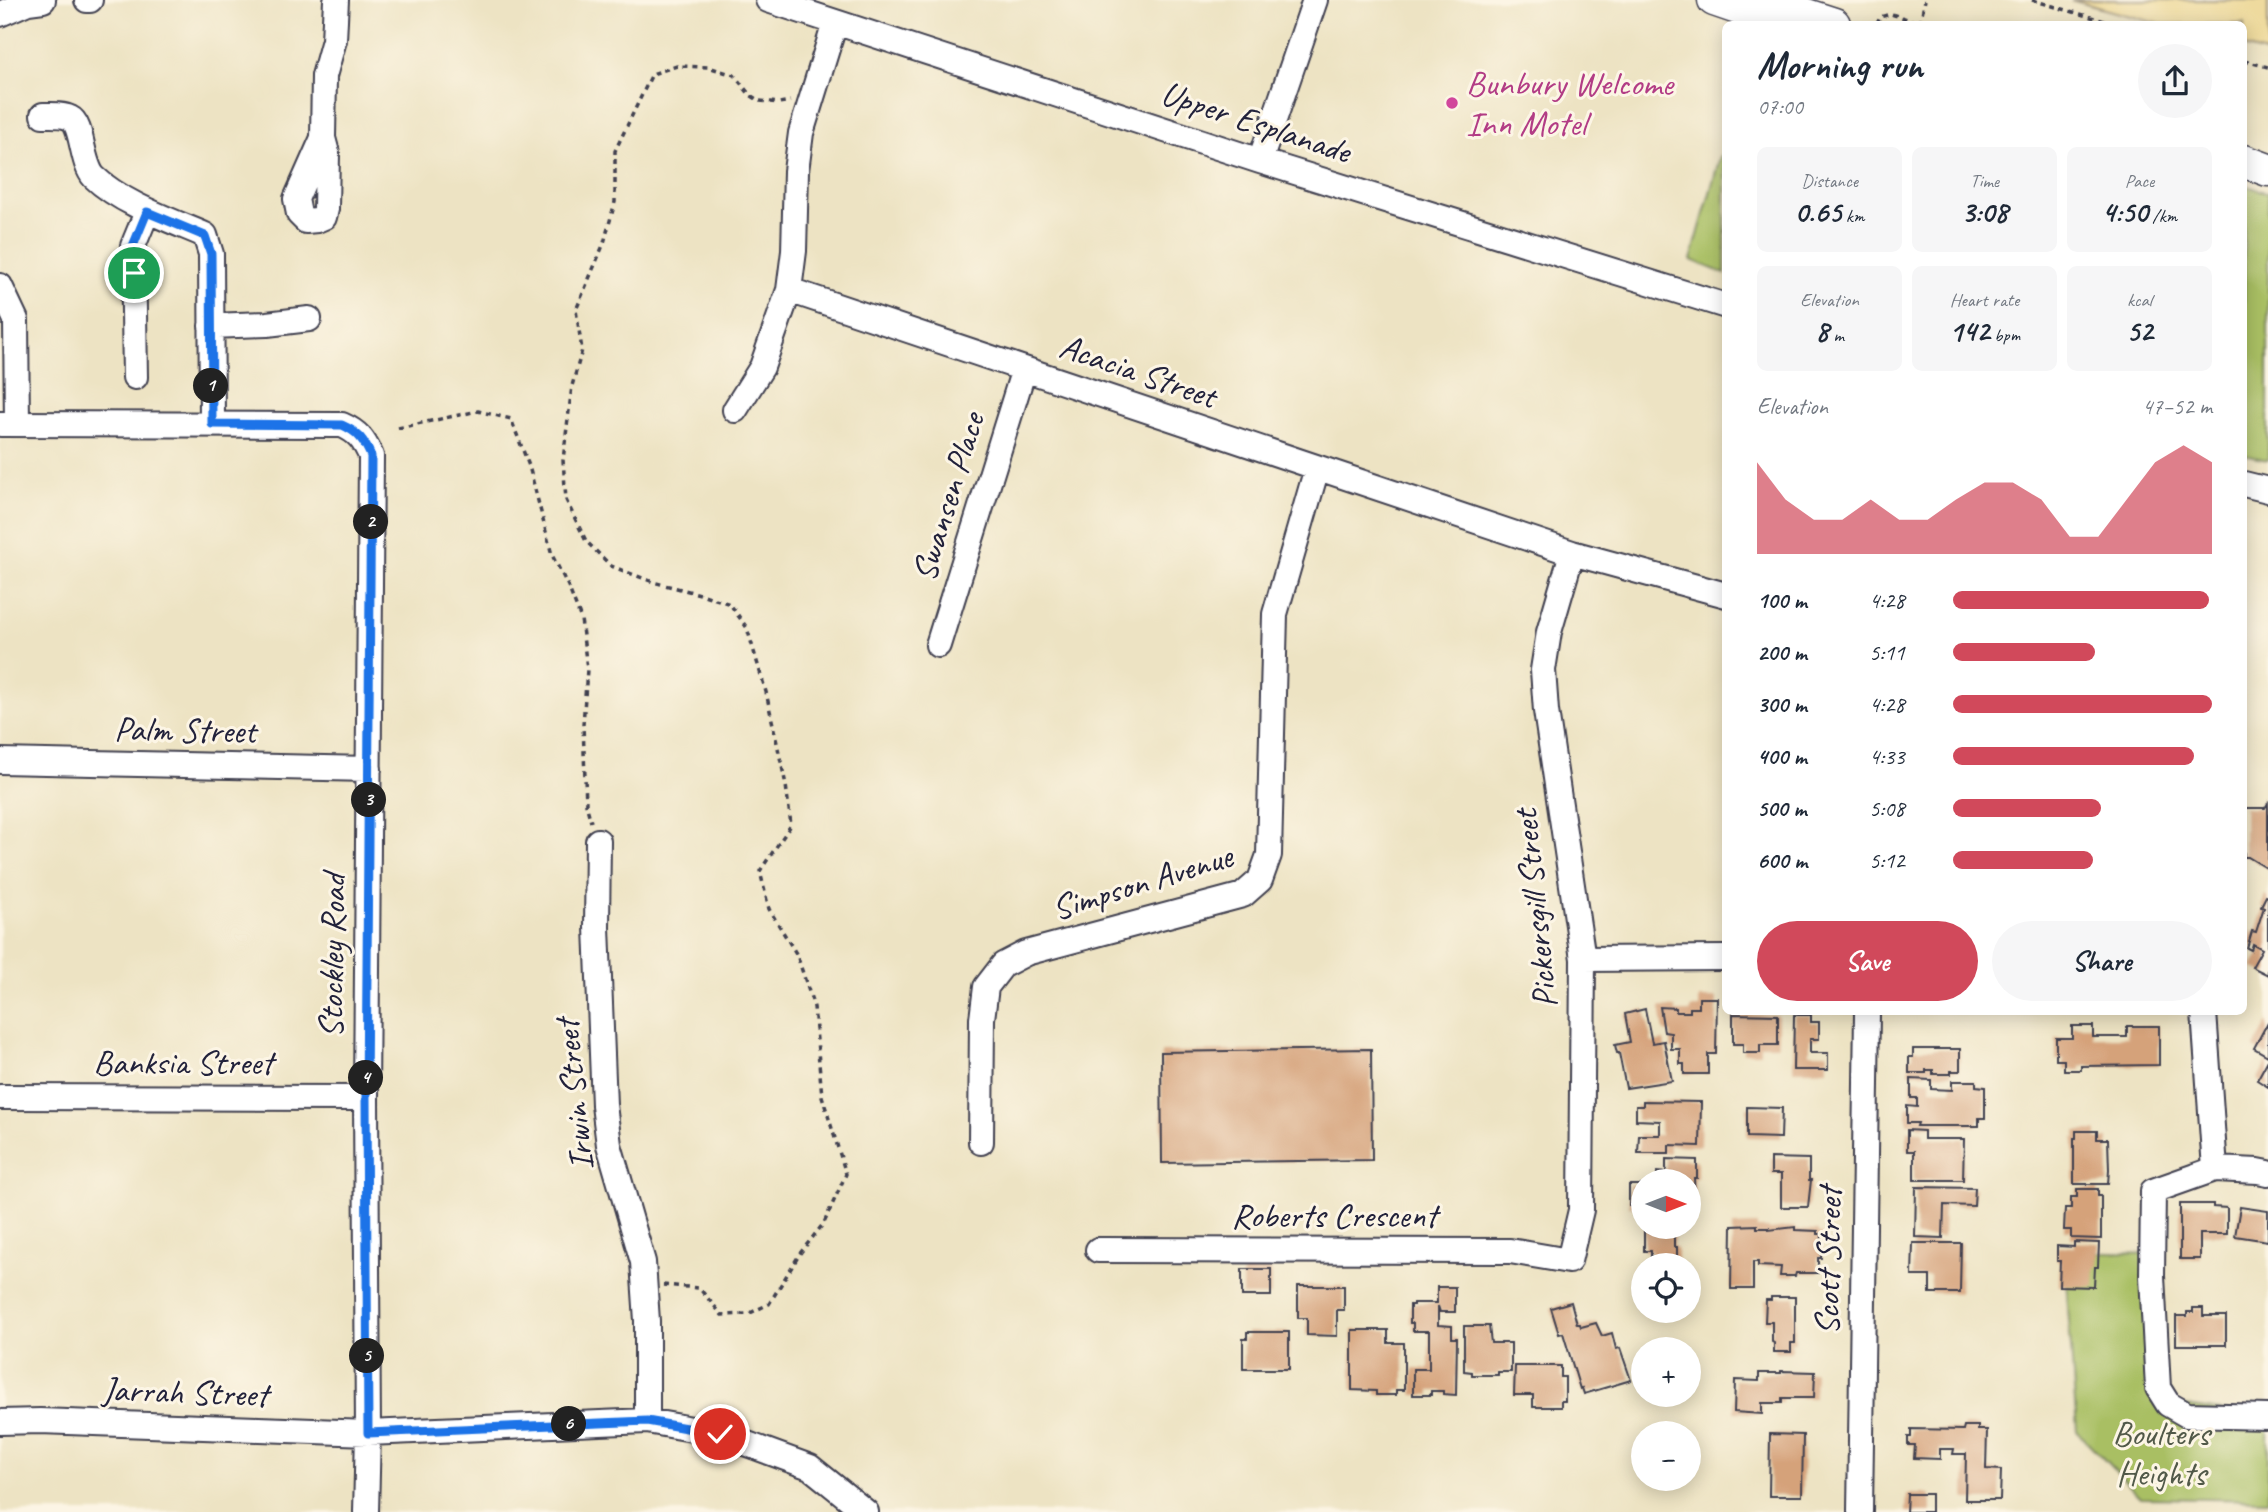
<!DOCTYPE html>
<meta charset="utf-8">
<style>
body{margin:0;font-family:Caveat,sans-serif;background:#f6f6f7;color:#1f2937;height:100vh;display:flex;flex-direction:column;font-size:26px;white-space:nowrap}
*{box-sizing:border-box;margin:0}
p{font-size:23px;color:#747a83}
.icon{flex:none;width:38px;height:38px;fill:none;stroke:currentColor;stroke-width:2;stroke-linecap:round;stroke-linejoin:round}
.map{position:relative;flex:1;overflow:hidden}
.side{position:absolute;left:1722px;top:21px;width:525px;height:994px;display:flex;flex-direction:column;background:#fff;border-radius:10px;box-shadow:0 4px 18px #0003}
.side>*{flex:none}
.needle{width:46px;rotate:90deg}
.buttons{position:absolute;left:1631px;top:1169px;display:grid;gap:14px}
.buttons a{display:grid;place-items:center;width:70px;height:70px;border-radius:50%;background:#fff;box-shadow:0 4px 18px #0003;font-size:35px}
.pin{position:absolute;display:grid;place-items:center;width:60px;height:60px;color:#fff;margin:-30px;border:4px solid #fff;border-radius:50%;box-shadow:0 2px 7px #0007}
.km{position:absolute;width:35px;height:35px;margin:-18px;border-radius:50%;background:#222;color:#fff;font-size:19px;line-height:35px;text-align:center}
.round{display:grid;place-items:center;flex:none;width:74px;height:74px;border-radius:37px;background:#f6f6f7}
.head{display:flex;align-items:center;justify-content:space-between;height:119px;padding:0 35px}
h1{font-size:38px;font-weight:600;line-height:52px}
.stats{display:grid;grid-template-columns:repeat(3,1fr);gap:10px;height:119px;padding:7px 35px}
.stats div{display:grid;align-content:center;border-radius:10px;background:#f6f6f7;text-align:center}
.stats b{font-size:30px;font-weight:600}
.stats small{font-size:19px;font-weight:400}
.stats p{font-size:19px}
.chart{height:196px;padding:14px 35px}
.chart p{display:flex;justify-content:space-between}
.chart svg{width:100%;height:126px;margin-top:7px;fill:#d1495b;opacity:.7}
.button{display:flex;gap:14px;margin-top:auto;padding:14px 35px}
.button a{flex:1;height:80px;border-radius:42px;background:#d1495b;color:#fff;font-size:28px;font-weight:600;line-height:80px;text-align:center}
.button a+a{background:#f6f6f7;color:#1f2937}
ul{padding:0 35px;list-style:none;font-size:23px}
li{display:grid;grid-template-columns:112px 84px 1fr;align-items:center;height:52px}
li i{height:18px;border-radius:9px;background:#d1495b}
.map>svg:first-child{display:block}
</style>
<div class="map">
<svg width="2268" height="1512" viewBox="0 0 2268 1512">
<rect width="100%" height="100%" fill="#fcf5e5"/>
<filter id="ink" filterUnits="userSpaceOnUse"><feTurbulence type="fractalNoise" baseFrequency=".0143" numOctaves="2"/><feDisplacementMap in="SourceGraphic" scale="14" xChannelSelector="R" yChannelSelector="G"/><feConvolveMatrix kernelMatrix="1 2 1 2 8 2 1 2 1" color-interpolation-filters="sRGB"/></filter>
<filter id="wash" filterUnits="userSpaceOnUse"><feTurbulence type="fractalNoise" baseFrequency=".00686" numOctaves="4" result="noise"/><feDisplacementMap in="SourceGraphic" scale="28" xChannelSelector="R" yChannelSelector="G"/><feGaussianBlur stdDeviation="1.57" result="paint"/><feColorMatrix in="noise" values="0 0 0 0 0 0 0 0 0 0 0 0 0 0 0 0 0 1.4 0 .05"/><feComposite in="paint" operator="in"/></filter>
<g filter="url(#wash)">
<rect width="100%" height="100%" fill="#ede3c3"/>
<path fill="#a9bf63" stroke="#66704f" stroke-width="2" d="M1725 154V274L1691 260 1720 157Z
M2244 185 2268 193V460L2244 455Z
M2064 1252 2152 1254 2168 1404 2268 1417V1500L2141 1498 2077 1431Z"/>
<path fill="#eeda9e" stroke="#887e6c" stroke-width="2" d="M2071 0H2268V54L2244 47V24H2160Z"/>
<g id="blocks">
<path fill="#d5a27a" d="M2268 803V869L2248 857H2244V808H2265Z
M2266 896 2268 897V975L2252 967 2262 949 2253 944 2251 950 2247 948 2252 931 2256 932 2264 907 2261 906Z
M1699 998H1717L1716 1054H1708V1074H1684V1064H1680V1049H1671V1033L1664 1032 1660 1007 1676 1008V1012H1690V1008H1699Z
M1645 1009 1652 1043 1664 1041 1672 1081 1626 1088 1619 1053H1617L1615 1045 1630 1042 1625 1014Z
M1733 1014 1778 1015V1045H1760V1053H1743V1044H1733Z
M1794 1015H1811V1022H1819V1039H1810V1053H1828V1070H1793Z
M2268 1022V1056L2254 1048Z
M2072 1026H2093V1037H2127V1026H2159V1065L2081 1066V1070H2064V1060H2056V1038H2072Z
M1371 1049 1372 1160 1162 1163 1161 1052Z
M1913 1049H1960V1071H1951V1074H1933V1070H1926V1073H1909V1057H1913Z
M2268 1060V1087L2257 1080Z
M1911 1079 1931 1080V1089L1952 1090V1081H1976V1086L1985 1087V1118H1979V1126H1917L1918 1123H1907V1106L1917 1107V1098H1911Z
M1643 1101 1701 1102 1700 1146 1669 1145V1153H1638L1639 1135H1660V1121L1636 1120V1106H1643Z
M1747 1107 1782 1108 1781 1138 1747 1137Z
M1907 1130 1924 1131V1139H1964L1963 1180H1914V1151H1907Z
M2076 1131H2097V1139H2108L2109 1170 2108 1184H2074V1138H2076Z
M1771 1158 1809 1159V1180H1811L1808 1207H1781V1174H1771Z
M1666 1159 1697 1160V1178H1694L1695 1201H1689V1181H1657V1172L1666 1173Z
M1629 1185H1643V1206H1629Z
M1916 1187 1975 1188 1974 1206 1944 1205 1943 1238 1915 1237Z
M2077 1189H2098V1196H2101V1239L2071 1238V1230H2064L2065 1208H2071V1197H2077Z
M2180 1204H2213V1207L2227 1208V1234H2200V1259H2180Z
M2240 1207 2268 1211V1241L2235 1236Z
M1757 1225V1228H1769V1230L1795 1227V1230L1818 1231V1234H1822L1821 1258H1818V1273H1796L1795 1276H1780L1781 1267 1758 1266V1262H1753V1289H1731L1732 1226Z
M1644 1227H1674V1247H1677V1265H1651V1251H1644Z
M2074 1242 2099 1243 2098 1267H2095L2094 1287 2059 1286 2060 1261H2057V1246L2074 1247Z
M1913 1243H1961L1960 1293H1930V1276H1912Z
M1242 1269H1271V1296H1242Z
M1298 1286H1344V1310H1337V1336L1307 1335V1318H1298Z
M1437 1287H1455V1312H1440L1438 1306V1325L1452 1326V1338H1457L1456 1395 1443 1394V1391H1431V1395H1413V1369H1429V1331H1413V1323H1410V1305H1413V1303H1437Z
M1771 1297H1795V1343H1791V1352H1774V1343L1772 1342V1322H1765L1766 1300H1771Z
M1571 1302 1577 1324H1580L1581 1327 1596 1323 1602 1336 1612 1333 1616 1349 1620 1348 1631 1380 1584 1394 1582 1388 1580 1389 1563 1333 1559 1334 1551 1308Z
M2193 1308H2203V1316H2226V1345H2176V1316H2187V1312H2193Z
M1464 1326H1489L1491 1343H1511V1372H1498V1375H1472V1372L1464 1371Z
M1352 1330H1388V1343H1404V1390H1396V1395H1376V1391L1352 1390Z
M1247 1332H1289V1369H1243V1339H1247Z
M1515 1366H1561V1377H1565V1401H1561V1407H1533V1395H1514Z
M1781 1371 1815 1372 1814 1398H1782V1403H1762V1414L1734 1412 1735 1380 1759 1381V1373H1781Z
M1964 1426H1978V1430H1987L1986 1469 2001 1470 2000 1500H1965L1966 1454H1953L1954 1449H1940V1459L1914 1458 1915 1445H1908V1437H1911V1429L1963 1430Z
M1770 1434 1803 1435 1802 1496H1769Z
M1907 1494H1931V1512H1906Z"/>
</g>
</g>
<g filter="url(#ink)">
<use href="#blocks" fill-opacity="0" stroke="#403f4f" stroke-width="2"/>
<g fill="none" stroke-linecap="round" stroke-linejoin="round">
<defs>
<path id="minor" d="M87 0H90
M768 0 1260 161 1726 306
M0 14 28 2 43 0
M835 23 801 133 796 171 794 251 789 290 1572 553 1726 595
M43 115C50 115 63 114 70 118 83 124 81 163 94 177 121 203 170 220 205 235L211 254 212 424
M323 138 296 199 299 214 306 221 317 220 324 217 326 209 327 153 323 138 324 76 334 40 336 0
M1260 161 1315 0
M0 286 16 320 17 424
M211 326 267 324 309 319
M135 377 133 246 147 212
M735 410 762 367 789 290
M0 424 342 425C358 432 364 440 371 456L366 1098 368 1433 366 1512
M2244 484 2268 490
M938 645 1024 369
M0 761 369 769
M598 841 597 927 604 1105 609 1145 643 1262 647 1321V1421
M1583 959 1726 958
M2204 1012 2215 1169 2258 1171 2268 1173
M0 1097 366 1098
M981 1142 982 1019 986 987 1003 965 1026 953 1243 895 1260 880 1269 855 1275 614 1317 468
M2215 1169 2153 1191 2152 1276 2158 1388 2168 1404 2187 1415 2268 1417
M1098 1250 1510 1251 1569 1261 1581 1210 1583 959 1546 711 1543 670 1549 632 1572 553
M0 1422 40 1421 368 1433 647 1421 720 1434 810 1467 866 1512
M1860 1512 1867 1012"/>
<path id="major" d="M1714 0 1781 23
M1760 0 1834 24
M2244 161 2268 170"/>
</defs>
<use href="#minor" stroke="#403f4f" stroke-width="28"/>
<use href="#major" stroke="#403f4f" stroke-width="35"/>
<path stroke="#403f4f" stroke-width="3.5" stroke-dasharray="5 5" stroke-linecap="butt" d="M2032 0 2115 24
M1877 24 1880 17 1891 14 1920 23 1925 0
M2244 61 2268 67
M398 428 478 411 511 419 529 466 552 555 568 586 581 619 587 669 583 725 586 804 591 822
M663 1285 699 1288 722 1315 748 1314 769 1304 801 1252 824 1223 846 1174 822 1096 814 1007 797 955 769 909 760 871 791 825 786 785 766 692 747 628 730 604 704 595 653 582 611 566 586 541 566 500 563 460 572 386 582 350 576 310 604 243 615 202V151L652 74 677 66 708 67 734 75 750 95 760 101 779 103 790 101"/>
<use href="#minor" stroke="#fff" stroke-width="24"/>
<use href="#major" stroke="#fff" stroke-width="32"/>
</g>
</g>
<g fill="none" stroke-linecap="round" stroke-linejoin="round" filter="url(#ink)">
<defs>
<path id="route" d="M134 273 133 246 147 212 205 236 211 254 212 424 342 425C358 432 364 440 371 456L366 1098 368 1433 647 1421 720 1434"/>
</defs>
<use href="#route" stroke="#fff" stroke-width="14"/>
<use href="#route" stroke="#1a73e8" stroke-width="9"/>
</g>
<circle fill="#d1479c" stroke="#fcf5e5" stroke-width="2.5" cx="1452" cy="103" r="7"/>
<g text-anchor="middle" dominant-baseline="central" stroke-width="6" stroke-linejoin="round" paint-order="stroke">
<g font-size="35" fill="#b23c85" stroke="#fcf5e5" text-anchor="start">
<text x="1466" y="83">Bunbury Welcome<tspan x="1466" dy="40">Inn Motel</tspan></text>
</g>
<g font-size="35" fill="#22223b" stroke="#fcf5e5">
<text transform="translate(1256 122) rotate(18)">Upper Esplanade</text>
<text transform="translate(1138 371) rotate(19)">Acacia Street</text>
<text transform="translate(948 497) rotate(-73)">Swansen Place</text>
<text transform="translate(185 730) rotate(1)">Palm Street</text>
<text transform="translate(1142 882) rotate(-17)">Simpson Avenue</text>
<text transform="translate(1535 909) rotate(-96)">Pickersgill Street</text>
<text transform="translate(332 956) rotate(-89)">Stockley Road</text>
<text x="183" y="1062">Banksia Street</text>
<text transform="translate(574 1095) rotate(-96)">Irwin Street</text>
<text x="1334" y="1215">Roberts Crescent</text>
<text transform="translate(1828 1261) rotate(-89)">Scott Street</text>
<text transform="translate(185 1392) rotate(2)">Jarrah Street</text>
</g>
<g font-size="35" fill="#515949" stroke="#fcf5e5">
<text x="2161" y="1433">Boulters<tspan x="2161" dy="40">Heights</tspan></text>
</g>
</g>
</svg>
<div class="buttons">
<a><svg class="needle" viewBox="-14 -14 28 28"><path d="M0-13l5 13h-10z" fill="#e53935"/><path d="M0 13l5-13h-10z" fill="#747a83"/></svg></a>
<a><svg class="icon" aria-label="locate" viewBox="0 0 24 24"><circle cx="12" cy="12" r="6"/><path d="M12 2v4M12 18v4M2 12h4M18 12h4"/></svg></a>
<a>+</a>
<a>−</a>
</div>
<div class="pin" style="left:134px;top:273px;background:#1e9e55"><svg class="icon" aria-label="arrive" viewBox="0 0 24 24"><path d="M6 21V4h12l-3 4 3 4H6"/></svg></div>
<div class="pin" style="left:720px;top:1434px;background:#d93025"><svg class="icon" aria-label="check" viewBox="0 0 24 24"><path d="M5 12l5 5 9-10"/></svg></div>
<b class="km" style="left:211px;top:386px">1</b>
<b class="km" style="left:371px;top:522px">2</b>
<b class="km" style="left:369px;top:800px">3</b>
<b class="km" style="left:366px;top:1078px">4</b>
<b class="km" style="left:367px;top:1356px">5</b>
<b class="km" style="left:569px;top:1424px">6</b>
<section class="side">
<div class="head"><div><h1>Morning run</h1><p>07:00</p></div><a class="round"><svg class="icon" aria-label="share" viewBox="0 0 24 24"><path d="M12 15V3M7 8l5-5 5 5M5 13v7h14v-7"/></svg></a></div>
<div class="stats">
<div><p>Distance</p><b>0.65<small> km</small></b></div>
<div><p>Time</p><b>3:08</b></div>
<div><p>Pace</p><b>4:50<small> /km</small></b></div>
</div>
<div class="stats">
<div><p>Elevation</p><b>8<small> m</small></b></div>
<div><p>Heart rate</p><b>142<small> bpm</small></b></div>
<div><p>kcal</p><b>52</b></div>
</div>
<div class="chart"><p><span>Elevation</span>47–52 m</p>
<svg viewBox="0 0 160 44" preserveAspectRatio="none"><path d="M0 44V12L10 25L20 32L30 32L40 25L50 32L60 32L70 25L80 19L90 19L100 25L110 38L120 38L130 25L140 12L150 6L160 12V44z"/></svg>
</div>
<ul>
<li><b>100 m</b>4:28<i style="width:99%"></i></li>
<li><b>200 m</b>5:11<i style="width:55%"></i></li>
<li><b>300 m</b>4:28<i style="width:100%"></i></li>
<li><b>400 m</b>4:33<i style="width:93%"></i></li>
<li><b>500 m</b>5:08<i style="width:57%"></i></li>
<li><b>600 m</b>5:12<i style="width:54%"></i></li>
</ul>
<div class="button"><a>Save</a><a>Share</a></div>
</section>
</div>
